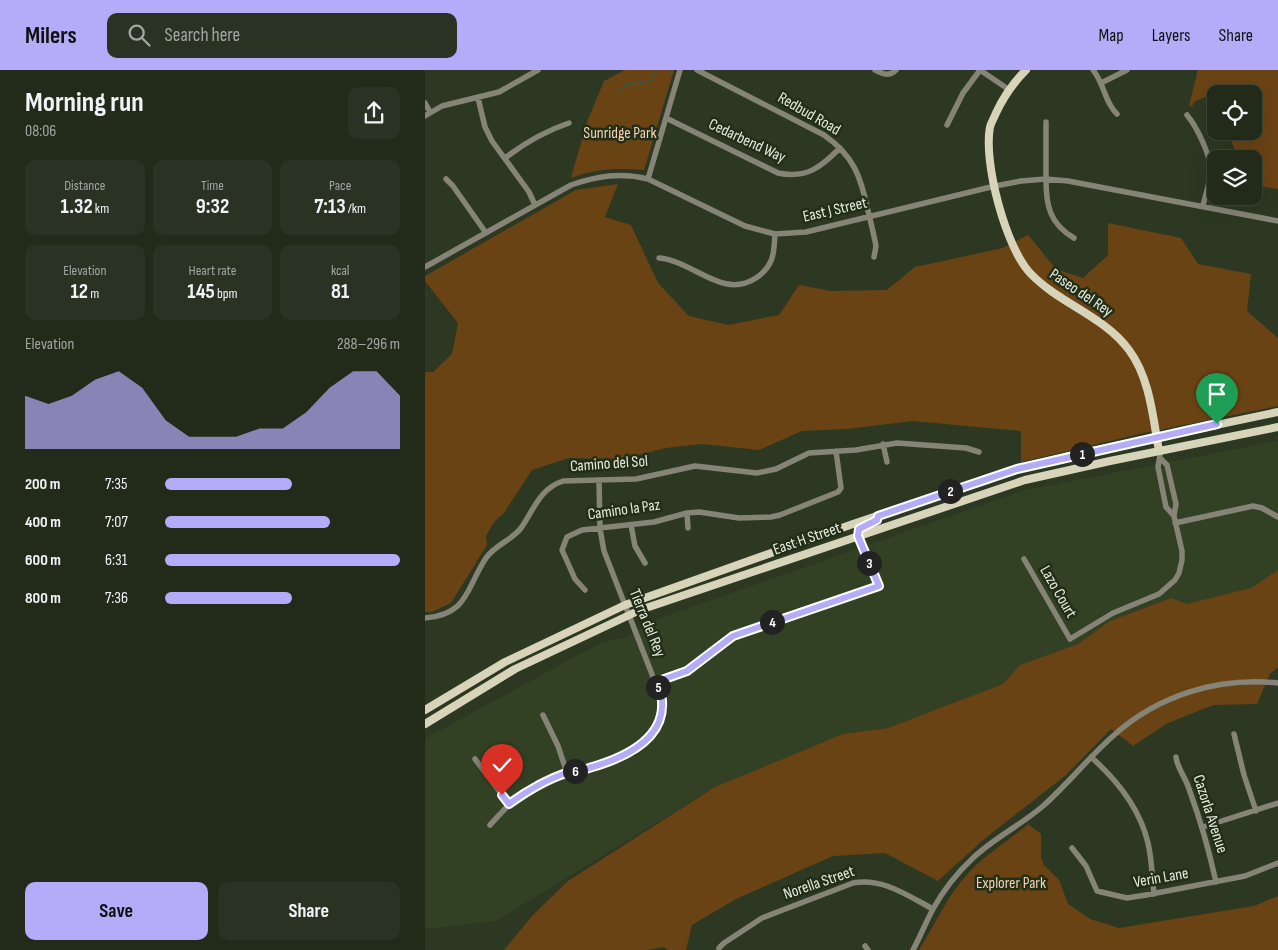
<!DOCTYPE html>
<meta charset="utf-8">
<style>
body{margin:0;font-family:"Sofia Sans Condensed",sans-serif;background:#2a3223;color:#f1f3f6;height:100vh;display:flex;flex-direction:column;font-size:19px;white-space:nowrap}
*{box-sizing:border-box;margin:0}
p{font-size:16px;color:#a2a7a2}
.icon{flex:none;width:28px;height:28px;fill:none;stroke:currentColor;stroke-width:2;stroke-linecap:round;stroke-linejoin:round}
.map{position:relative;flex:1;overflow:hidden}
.side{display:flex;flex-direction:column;background:#222a1a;width:425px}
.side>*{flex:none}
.buttons{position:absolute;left:782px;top:15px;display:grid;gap:10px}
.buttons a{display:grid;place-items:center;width:55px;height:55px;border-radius:10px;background:#222a1a;box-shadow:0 5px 20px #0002,0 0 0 1px #3f4639;font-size:25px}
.pin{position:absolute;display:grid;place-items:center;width:42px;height:42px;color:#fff;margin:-51px -21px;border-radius:50% 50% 50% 0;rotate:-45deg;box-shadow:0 0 5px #0007}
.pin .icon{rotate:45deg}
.km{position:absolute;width:25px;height:25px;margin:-12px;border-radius:50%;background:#222;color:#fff;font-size:14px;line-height:25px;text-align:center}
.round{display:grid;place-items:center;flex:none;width:52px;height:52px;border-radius:10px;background:#2a3223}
.summary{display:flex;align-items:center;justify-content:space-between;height:85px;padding:0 25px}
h1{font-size:28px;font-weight:700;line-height:38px}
.figures{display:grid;grid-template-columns:repeat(3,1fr);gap:8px;height:85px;padding:5px 25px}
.figures div{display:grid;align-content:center;border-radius:10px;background:#2a3223;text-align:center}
.figures b{font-size:21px;font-weight:700}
.figures small{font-size:14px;font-weight:400}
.figures p{font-size:14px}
.chart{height:140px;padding:10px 25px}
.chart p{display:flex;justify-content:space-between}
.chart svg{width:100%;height:90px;margin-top:5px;fill:#b4acf9;opacity:.7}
.button{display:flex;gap:10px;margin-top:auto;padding:10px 25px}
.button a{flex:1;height:58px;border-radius:10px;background:#b4acf9;color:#111;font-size:20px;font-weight:700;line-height:58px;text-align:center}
.button a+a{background:#2a3223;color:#f1f3f6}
ul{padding:0 25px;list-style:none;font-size:16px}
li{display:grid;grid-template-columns:80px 60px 1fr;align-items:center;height:38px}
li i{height:12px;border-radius:6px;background:#b4acf9}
header{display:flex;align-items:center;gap:30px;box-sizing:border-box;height:70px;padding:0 25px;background:#b4acf9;color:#111}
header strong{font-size:24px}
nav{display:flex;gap:28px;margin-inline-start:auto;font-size:18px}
.search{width:350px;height:45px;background:#2a3223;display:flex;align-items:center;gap:12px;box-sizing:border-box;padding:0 18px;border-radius:10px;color:#a2a7a2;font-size:19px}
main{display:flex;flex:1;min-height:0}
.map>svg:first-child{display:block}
</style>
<header>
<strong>Milers</strong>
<div class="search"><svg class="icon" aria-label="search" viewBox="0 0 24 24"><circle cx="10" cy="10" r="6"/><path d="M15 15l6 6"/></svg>Search here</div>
<nav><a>Map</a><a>Layers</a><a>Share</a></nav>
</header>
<main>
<section class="side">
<div class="summary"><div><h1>Morning run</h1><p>08:06</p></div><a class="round"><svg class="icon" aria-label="share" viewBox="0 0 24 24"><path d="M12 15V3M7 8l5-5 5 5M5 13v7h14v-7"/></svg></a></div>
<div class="figures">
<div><p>Distance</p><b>1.32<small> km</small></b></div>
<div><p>Time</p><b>9:32</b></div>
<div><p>Pace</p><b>7:13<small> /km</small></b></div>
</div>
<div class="figures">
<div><p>Elevation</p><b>12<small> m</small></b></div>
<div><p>Heart rate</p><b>145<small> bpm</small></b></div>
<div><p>kcal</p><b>81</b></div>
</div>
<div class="chart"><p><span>Elevation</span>288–296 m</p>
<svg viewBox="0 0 160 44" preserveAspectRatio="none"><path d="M0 44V18L10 22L20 18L30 10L40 6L50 14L60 30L70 38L80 38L90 38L100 34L110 34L120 26L130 14L140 6L150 6L160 18V44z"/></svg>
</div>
<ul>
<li><b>200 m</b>7:35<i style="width:54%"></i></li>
<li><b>400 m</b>7:07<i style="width:70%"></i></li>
<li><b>600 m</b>6:31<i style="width:100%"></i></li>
<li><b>800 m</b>7:36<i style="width:54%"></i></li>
</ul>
<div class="button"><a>Save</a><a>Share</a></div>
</section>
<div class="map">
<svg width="853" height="880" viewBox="0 0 853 880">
<rect width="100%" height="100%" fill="#2d3822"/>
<path fill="#324124" d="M853 371V500L826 518 762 534 746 528 685 551 653 574 595 595 578 614 463 658 418 664 290 717 71 851 0 859V670L3 667 177 572 200 568 227 551 600 420Z"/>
<path fill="#6a4315" d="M200 0H249L219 100C193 98 171 98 146 108L162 52 179 11Z
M773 0H853V119L840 117 829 109V89H815L801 61H829V24H791V36L787 24 769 32 767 37 764 35Z
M193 114 180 147 206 155 233 213 264 246 303 255 354 245 374 215 406 221 462 220 490 197 578 178 603 165 631 199 658 208 683 185V153L756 168 773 194 826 204 822 241 853 268V336L719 363 596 392V361L488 351 422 359 377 361 334 380 277 374 241 378 197 389 144 388 107 400 79 443 69 452 61 466 62 475 26 533 7 542H0V302H8L27 284 33 253 0 211V206L151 120Z
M853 500V597L845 604 832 634 788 635 741 654 708 676 686 659 641 705 558 770 513 811 460 783 408 786 311 829 267 855 261 880H243L239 877 222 880H79L108 845 143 811 290 717 418 664 463 658 578 614 595 595 653 574 685 551 746 528 762 534 826 518Z
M603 754 616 764V787L619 795 634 810 643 834 665 849 694 858 829 836 853 826V880H494C511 853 523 824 546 800 564 782 585 770 603 754Z"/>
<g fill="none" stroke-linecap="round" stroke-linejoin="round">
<path stroke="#1e6463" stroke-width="1" d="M794 18 823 17 829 14
M193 21 202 15 225 11 232 0"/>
<path stroke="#868477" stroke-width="5.5" d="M272 0 399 65C429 86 436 107 443 141 446 153 449 165 451 176L449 187
M450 0C458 4 464 7 471 0
M555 0 583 19
M668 0C679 13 680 33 692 44
M676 13 702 0
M53 28 60 57 67 71 104 122 110 135
M0 33 5 42
M762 45C772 57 786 86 786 102 785 113 780 125 778 136
M0 46 17 36 74 22 113 0
M241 48 353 103C382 109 396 97 415 78
M621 52C621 71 621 90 621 110 621 136 625 154 649 168
M522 55 538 23 555 0
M80 88C101 72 120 61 144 53
M21 109 28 116 61 163
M223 109 255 0
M234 188C269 191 297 230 331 208 349 196 349 183 350 164
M0 197 146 115C172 106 196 102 223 109L320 156 350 164 381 162 570 116 596 111 621 109 643 111 853 151
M458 374 462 392
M735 385 733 397 741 437 749 446
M262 443 263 458
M750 453 828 436 837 438 853 447
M206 455 210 476 220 493
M599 489 645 569 688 543 734 524 750 510 754 503 757 490V481L749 446 751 434 742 395 735 388
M160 520 150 509 137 480 142 467 157 460 229 452 262 443 274 442 314 448 346 447 355 445 413 422 416 418 411 381
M0 548C44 544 41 518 61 488 70 475 87 470 96 458 109 440 114 419 138 411L211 409 270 396 332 403 351 399 384 383 431 380 472 373 541 378 554 382
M231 612 262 601 308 566 454 516 433 466
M118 645 133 676 142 703
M809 664 819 705 831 741
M666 687C692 710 715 739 723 773 727 790 727 807 729 824
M751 687C752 698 761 708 764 719 775 749 784 780 791 812
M50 689 84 734
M65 755C79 740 92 724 111 715 121 711 133 705 143 703 172 695 219 687 232 656 236 648 236 639 237 630L179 481 175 459 174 410
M778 757 853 733
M647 778 661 796 672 821 702 828 721 825 820 806 853 793
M440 876 443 880
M294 880V878L299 873 337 848 428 813C457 807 483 826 508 839
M488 880C495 867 501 852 508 839 518 821 533 802 548 788 569 768 596 755 618 736 643 714 663 688 688 666 733 625 793 607 853 613"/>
<path stroke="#d8d4ba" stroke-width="8" d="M601 0C588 13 579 26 571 43 569 48 566 53 565 57 558 92 581 179 606 204 635 234 679 246 704 280 725 308 728 348 734 381
M0 640 80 592 200 535 428 454 592 399 644 386 853 342
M0 654 90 599 215 540 600 410 685 391 853 357"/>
</g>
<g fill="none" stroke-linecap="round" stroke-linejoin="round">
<defs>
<path id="route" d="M77 725 84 734C102 721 120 710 141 703 149 701 157 701 164 698 196 689 240 671 237 631 237 625 233 618 231 612L262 601 308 566 454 516 433 466 434 459 452 450 453 446 592 399 792 354"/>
</defs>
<use href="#route" stroke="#fff" stroke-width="10"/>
<use href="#route" stroke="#b4acf9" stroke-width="6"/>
</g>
<g text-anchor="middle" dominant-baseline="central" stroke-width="5" stroke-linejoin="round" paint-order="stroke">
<g font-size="16" fill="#e4ecde" stroke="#232e18">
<text transform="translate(384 44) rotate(30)">Redbud Road</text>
<text transform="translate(322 71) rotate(25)">Cedarbend Way</text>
<text transform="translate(410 140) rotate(-13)">East J Street</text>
<text transform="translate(656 223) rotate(34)">Paseo del Rey</text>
<text transform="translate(184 394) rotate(-4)">Camino del Sol</text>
<text transform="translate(199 440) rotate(-8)">Camino la Paz</text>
<text transform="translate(382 469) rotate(-19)">East H Street</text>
<text transform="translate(633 522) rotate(60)">Lazo Court</text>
<text transform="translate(222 553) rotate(68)">Tierra del Rey</text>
<text transform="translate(785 744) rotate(72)">Cazorla Avenue</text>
<text transform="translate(736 808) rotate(-10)">Verin Lane</text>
<text transform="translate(394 813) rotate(-19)">Norella Street</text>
</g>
<g font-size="16" fill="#f4d3b2" stroke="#232e18">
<text x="195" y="63">Sunridge Park</text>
<text x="586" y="813">Explorer Park</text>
</g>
</g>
</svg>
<div class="buttons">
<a><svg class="icon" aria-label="locate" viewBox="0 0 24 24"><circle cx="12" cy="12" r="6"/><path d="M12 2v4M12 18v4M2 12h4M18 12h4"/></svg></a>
<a><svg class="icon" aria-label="layers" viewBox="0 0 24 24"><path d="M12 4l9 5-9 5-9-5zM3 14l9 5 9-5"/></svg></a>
</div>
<div class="pin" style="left:792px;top:354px;background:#1e9e55"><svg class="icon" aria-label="arrive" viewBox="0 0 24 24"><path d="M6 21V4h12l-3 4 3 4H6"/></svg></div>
<div class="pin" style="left:77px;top:725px;background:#d93025"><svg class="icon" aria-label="check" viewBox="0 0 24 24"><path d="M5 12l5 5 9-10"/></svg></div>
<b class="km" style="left:657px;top:384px">1</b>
<b class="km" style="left:525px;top:421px">2</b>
<b class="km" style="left:444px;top:493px">3</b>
<b class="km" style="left:347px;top:552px">4</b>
<b class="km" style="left:233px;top:617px">5</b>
<b class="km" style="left:150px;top:701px">6</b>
</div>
</main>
